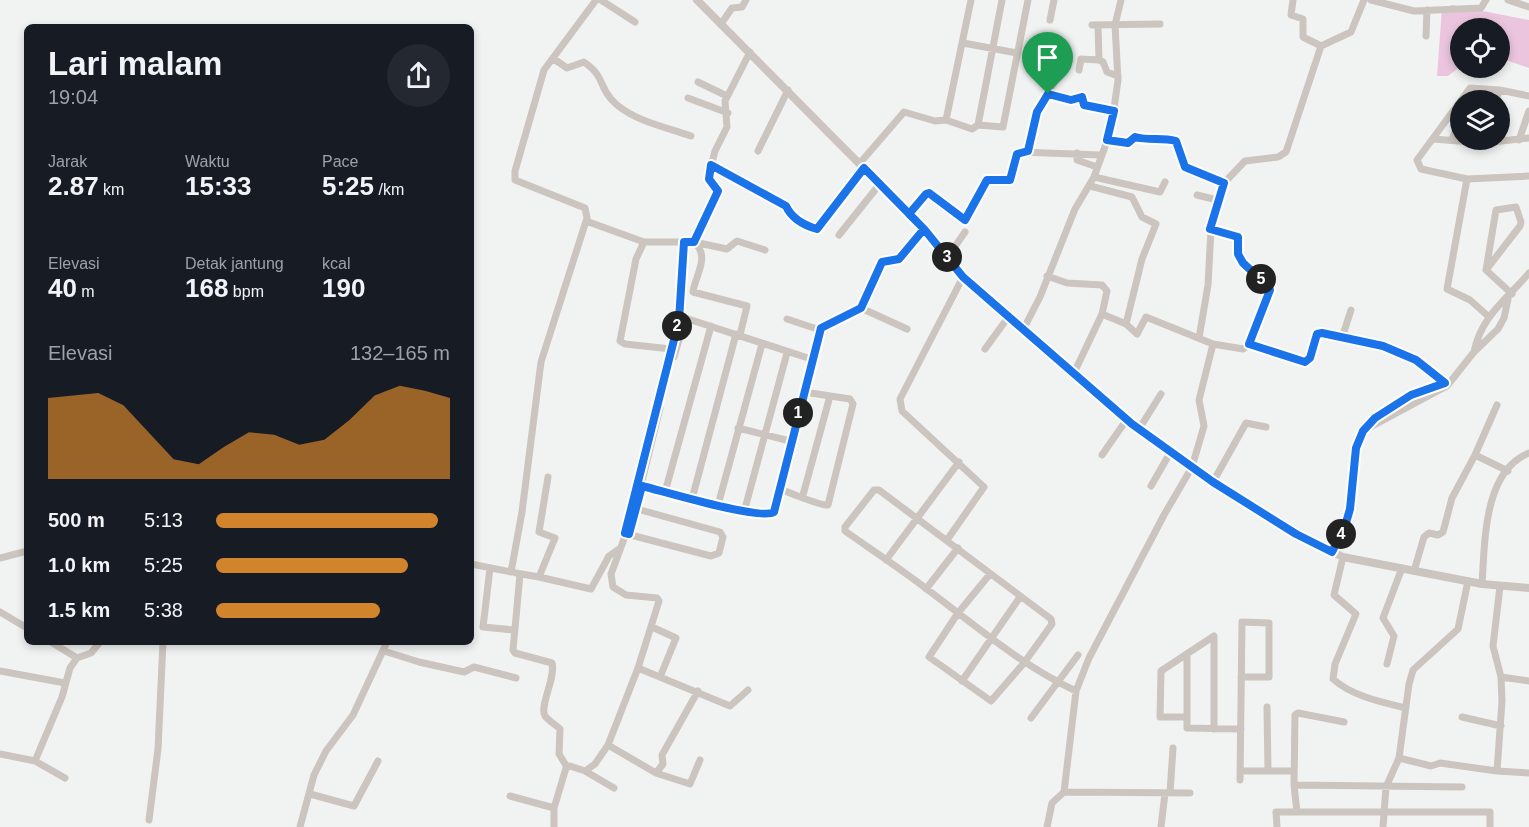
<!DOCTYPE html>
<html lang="id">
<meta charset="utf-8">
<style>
body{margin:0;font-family:Arial,sans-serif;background:#242831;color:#f1f3f6;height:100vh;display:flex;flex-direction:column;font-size:22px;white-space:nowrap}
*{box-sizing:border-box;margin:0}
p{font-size:20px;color:#9ea1a6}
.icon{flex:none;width:33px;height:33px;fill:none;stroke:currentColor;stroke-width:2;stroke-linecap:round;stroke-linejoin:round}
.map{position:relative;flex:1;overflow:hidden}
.panel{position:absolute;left:24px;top:24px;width:450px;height:621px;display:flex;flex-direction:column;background:#171b24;border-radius:9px;box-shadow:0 3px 9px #0003}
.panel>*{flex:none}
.fabs{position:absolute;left:1450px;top:18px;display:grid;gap:12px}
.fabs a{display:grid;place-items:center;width:60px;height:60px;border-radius:50%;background:#171b24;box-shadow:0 3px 9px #0003;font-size:30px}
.pin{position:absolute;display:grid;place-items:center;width:51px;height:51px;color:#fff;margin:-62px -26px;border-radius:50% 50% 50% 0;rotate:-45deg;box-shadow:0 0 6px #0007}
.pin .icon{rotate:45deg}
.km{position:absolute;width:30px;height:30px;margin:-15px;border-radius:50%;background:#222;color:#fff;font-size:16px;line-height:30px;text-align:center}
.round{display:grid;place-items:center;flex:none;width:63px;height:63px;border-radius:32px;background:#242831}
.headline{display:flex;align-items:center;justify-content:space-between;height:102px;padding:0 24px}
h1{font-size:33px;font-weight:800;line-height:45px}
.metrics{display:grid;grid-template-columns:repeat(3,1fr);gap:9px;height:102px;padding:6px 24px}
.metrics div{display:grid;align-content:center}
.metrics b{font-size:26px;font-weight:800}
.metrics small{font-size:16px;font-weight:400}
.metrics p{font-size:16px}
.chart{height:168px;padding:12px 24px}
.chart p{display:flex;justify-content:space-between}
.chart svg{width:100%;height:108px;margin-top:6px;fill:#d2842c;opacity:.7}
ul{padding:0 24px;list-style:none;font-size:20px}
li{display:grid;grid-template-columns:96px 72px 1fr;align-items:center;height:45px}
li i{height:15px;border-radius:8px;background:#d2842c}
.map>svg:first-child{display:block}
</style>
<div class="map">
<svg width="1529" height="827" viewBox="0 0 1529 827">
<rect width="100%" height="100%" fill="#f1f3f3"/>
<path fill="#ebc5de" d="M1452 5 1529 20V68L1500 58V28H1461V66L1448 76H1437L1442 8Z"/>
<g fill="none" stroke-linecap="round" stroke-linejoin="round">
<path stroke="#ccc4be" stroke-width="7" d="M601 0 635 22
M1293 0 1291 15 1303 19V37L1321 46
M1371 0 1414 11 1481 8 1486 0
M1508 0 1529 7
M1050 20 1054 0
M721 24 732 8 742 7 746 0
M1092 25 1160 24
M1098 25 1099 60 1103 62 1107 72 1118 76
M1426 36 1427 10
M963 43 1017 53
M554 59 567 68 584 62C605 77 598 84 611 99 629 120 666 127 691 136
M1079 70 1081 59 1099 60
M698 82 727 96
M1048 94 1070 100 1082 97 1084 105 1114 111
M1529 96 1500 90 1470 88 1417 160 1421 169 1467 179 1529 176
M688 98 728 113
M1496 100 1500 90
M946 120 972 129 978 125 1002 0
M978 125 1003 127 1028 0
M1433 139 1484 143 1529 138
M1107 140 1128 143 1135 137C1149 141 1161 137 1175 140L1185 167 1224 183
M1452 140 1461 114
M1519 140 1529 111
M758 151 788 90
M1028 151 1037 112 1056 79
M1077 153V160L1097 167
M860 163 904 112 935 121 946 120 971 0
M711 165 786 206C792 219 803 225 817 229L864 168
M1094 177 1160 192 1165 182
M1467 179 1447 289 1470 300 1488 316
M1090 186 1132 197 1142 217 1156 224 1142 259 1126 324
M1197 195 1217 200
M909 214 926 193H929L965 220 987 180H1010L1020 152 1100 155
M586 221 644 242H694L727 249 737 241 765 250
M1211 229 1237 237 1238 254 1243 263 1269 287 1270 290 1246 347 1243 349 1213 344
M839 235 879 185
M644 242 636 259 620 341 625 344 671 349
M947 258 965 232
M1486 270 1520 226 1521 222 1516 207 1496 210 1486 270 1512 294
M1047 276 1067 283 1102 285 1107 291 1102 314 1074 373
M861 308 907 329
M682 317 811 359
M787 319 820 330
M1024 328 1040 297 1075 209 1094 177 1111 130 1118 80 1115 25 1121 0
M740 335 747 306 693 292C695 275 711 257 694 242L718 191 708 178 715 151 727 127 725 101 750 52
M1199 338 1208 285 1211 229 1217 200 1224 183 1245 161 1278 157 1286 152 1321 46 1351 32 1364 0
M1342 338 1351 310
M1249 344 1305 362 1310 358 1317 334 1321 333 1383 346 1416 360 1445 383
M985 349 1009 316
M1474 352C1481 316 1507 299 1529 273
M674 357 685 319
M1369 427C1384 405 1420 389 1446 383
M738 428 790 441
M1139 429 1161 394
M1102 455 1127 419
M1475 455 1497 405
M1213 482 1246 423 1266 427
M642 486 744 512 772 514 781 490 790 441 820 330 822 326 861 308 882 262 899 259 924 229
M1151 486 1170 453
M781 490C793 493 819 506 828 505L853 404 850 399 804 392
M665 492 711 326
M803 495 830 396
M692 499 736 334
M718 505 762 344
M744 512 787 353
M627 534 711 556 719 553 723 537 720 532 637 509
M629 534 660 408
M947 540 984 487 902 411 900 399 963 277
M1332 552C1339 538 1346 525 1350 509 1355 484 1349 453 1363 431L1447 386 1474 352 1498 329 1504 318 1508 299
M1343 557 1334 595 1356 614 1335 664 1333 679C1352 696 1381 702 1406 708
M0 558 27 551
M886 560 959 462
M471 564 511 572 522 512 541 362 587 218 585 208 515 180V171L544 70 596 0
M490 568 483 627 514 630
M1414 571 1424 537 1429 533 1438 535 1443 532 1452 498 1475 455 1508 471
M516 573 539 577 555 538 539 532 548 477
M520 574 513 650 515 653 552 663C556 678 539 706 545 716 549 721 556 725 560 729L559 754 567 767
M990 574 958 613 929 657 991 701 1024 663 1052 624 1051 619 879 490H874L845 527V531C872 550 901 569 928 590 976 626 1021 665 1076 691
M539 577 591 589 609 556 619 549
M1482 584C1485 543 1483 471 1529 453
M1500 586 1493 646 1501 677 1502 701 1497 771 1529 773
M926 589 958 548
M0 612 27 628
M652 627 676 638 660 677
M51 642 77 658
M384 651 419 662 464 672 474 667 516 678
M1187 654V728L1241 729
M1387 664 1394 636 1383 618 1402 568
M638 668 730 706 748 690
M0 671 65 683
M1501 677 1529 681
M962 681 1020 597
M1267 707 1268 771
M1187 717H1160L1161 671 1214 636V729
M1462 717 1501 726
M1031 718 1078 655
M608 745 656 773 663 764 662 755 698 691
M0 754 35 761 65 778
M1399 758 1431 766 1440 763 1497 771
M35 761 62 697 70 668 77 658 91 653 100 642
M585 771 614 788
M1241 771H1294
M656 773 690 784 700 760
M1240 780 1242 622 1269 623V677H1241
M1294 785 1295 715 1298 713 1344 722
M1064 792 1190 793
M1170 793 1173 748
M310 794 354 806 378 761
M510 796 554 808
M1297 812H1490V827
M149 820 158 749 163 642
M300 827 314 775 326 751 353 715 387 642
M554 827V808L566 768 570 766 585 771 595 764 608 745 638 668 659 601 657 598 626 595 613 587 611 574 624 539 679 320 684 242
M1047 827 1052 803 1064 792 1076 691 1089 658 1164 515 1192 467 1204 426 1199 400 1213 344 1146 317 1137 334 1126 324 1102 314
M1161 827 1165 793
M1277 827 1276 812H1297L1294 785 1462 787
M1383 827 1386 787 1399 758 1409 684 1413 670 1458 629 1468 581"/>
<path stroke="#ccc4be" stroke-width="8" d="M697 0 924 229 963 277 1132 424 1178 458 1296 534 1343 557 1482 584 1529 588"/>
</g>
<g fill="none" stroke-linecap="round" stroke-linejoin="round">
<defs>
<path id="route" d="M1048 94 1037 112 1028 151 1017 154 1010 180H987L965 220 929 193 926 194 909 214 924 229 899 259 882 262 861 308 821 328 774 512C761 521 663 491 642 486L629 534 625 533 679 320 684 242H694L718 191 709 179 711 165 786 206C792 219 803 225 817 229L864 168 924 229 963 277 1132 424 1213 482 1296 534 1332 552 1345 526 1350 509 1356 448 1363 431 1375 418 1411 395 1445 383 1416 360 1383 346 1322 333 1317 334 1310 358 1305 362 1249 344 1270 290 1269 287 1243 263 1238 254V237L1210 229 1224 183 1185 167 1176 141C1162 137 1149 141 1135 137L1128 143 1107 140 1114 111 1084 105 1082 97 1071 100 1048 94"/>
</defs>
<use href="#route" stroke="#fff" stroke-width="12"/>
<use href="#route" stroke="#1a73e8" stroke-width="8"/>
</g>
</svg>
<div class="fabs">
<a><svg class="icon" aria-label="locate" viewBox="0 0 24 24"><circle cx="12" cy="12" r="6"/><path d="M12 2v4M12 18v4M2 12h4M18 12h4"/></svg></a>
<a><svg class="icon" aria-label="layers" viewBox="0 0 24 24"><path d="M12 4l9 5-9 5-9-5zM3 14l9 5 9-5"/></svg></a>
</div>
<div class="pin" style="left:1048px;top:94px;background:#1e9e55"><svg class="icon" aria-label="arrive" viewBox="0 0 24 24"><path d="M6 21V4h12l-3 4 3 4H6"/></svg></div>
<b class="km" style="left:798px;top:413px">1</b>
<b class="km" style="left:677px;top:326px">2</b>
<b class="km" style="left:947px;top:257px">3</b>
<b class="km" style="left:1341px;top:534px">4</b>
<b class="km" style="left:1261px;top:279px">5</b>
<section class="panel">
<div class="headline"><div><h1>Lari malam</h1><p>19:04</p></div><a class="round"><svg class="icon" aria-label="share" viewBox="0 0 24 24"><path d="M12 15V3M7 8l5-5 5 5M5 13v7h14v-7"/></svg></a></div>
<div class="metrics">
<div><p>Jarak</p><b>2.87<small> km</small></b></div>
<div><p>Waktu</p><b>15:33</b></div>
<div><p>Pace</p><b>5:25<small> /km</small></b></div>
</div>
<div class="metrics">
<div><p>Elevasi</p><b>40<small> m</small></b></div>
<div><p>Detak jantung</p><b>168<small> bpm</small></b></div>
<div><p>kcal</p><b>190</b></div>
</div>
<div class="chart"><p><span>Elevasi</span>132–165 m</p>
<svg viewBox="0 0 160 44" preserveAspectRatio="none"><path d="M0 44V11L10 10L20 9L30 14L40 25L50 36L60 38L70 31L80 25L90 26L100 30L110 28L120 20L130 10L140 6L150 8L160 11V44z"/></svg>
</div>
<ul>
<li><b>500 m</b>5:13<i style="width:95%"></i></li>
<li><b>1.0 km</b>5:25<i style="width:82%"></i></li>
<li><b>1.5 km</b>5:38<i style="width:70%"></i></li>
</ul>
</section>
</div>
